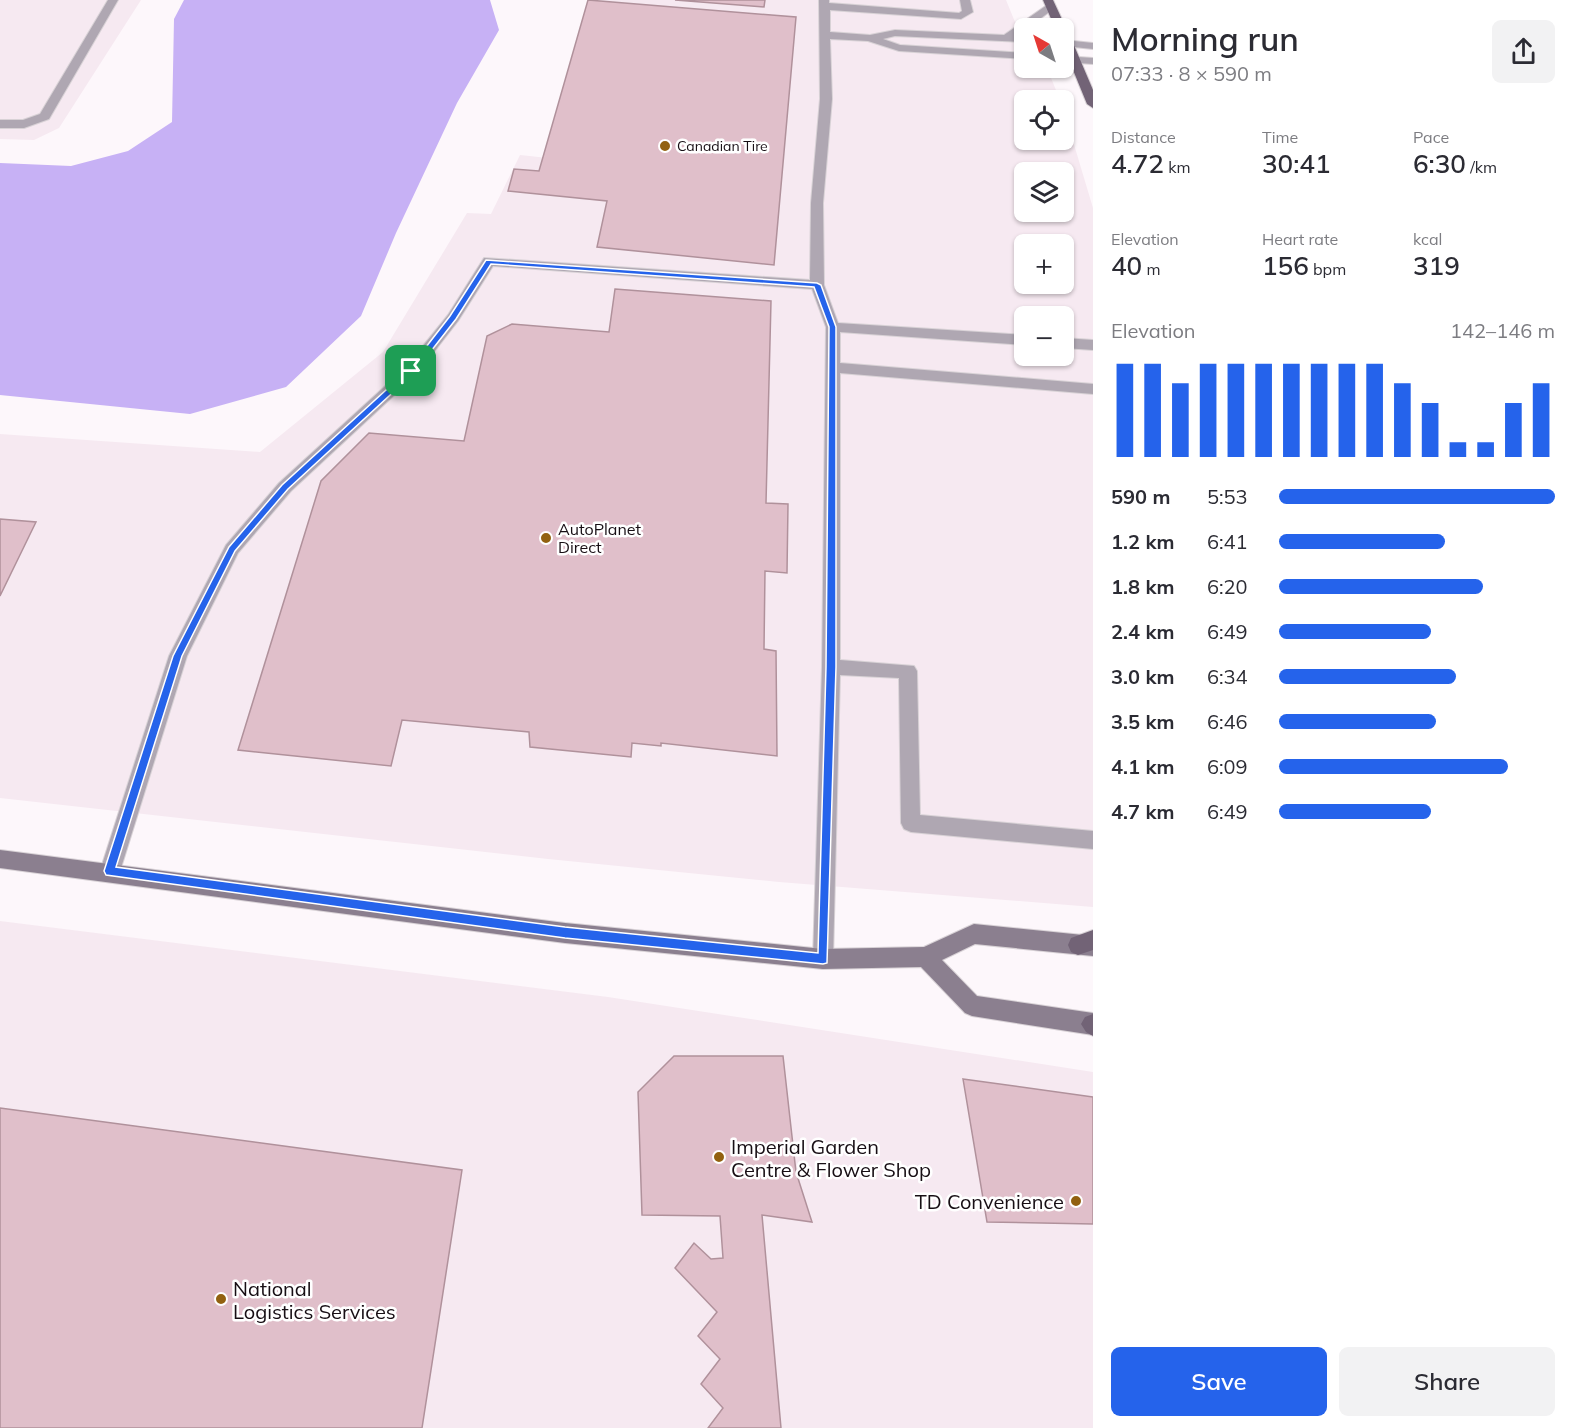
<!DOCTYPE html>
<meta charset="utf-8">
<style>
body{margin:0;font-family:Mulish,sans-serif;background:#f2f2f3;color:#2b2b33;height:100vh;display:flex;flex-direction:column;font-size:22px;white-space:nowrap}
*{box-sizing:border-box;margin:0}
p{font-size:20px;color:#7c7c81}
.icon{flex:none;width:33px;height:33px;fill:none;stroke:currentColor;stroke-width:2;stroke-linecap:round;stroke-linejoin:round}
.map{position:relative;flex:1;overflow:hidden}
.drawer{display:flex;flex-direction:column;background:#fff;width:480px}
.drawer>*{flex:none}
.needle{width:39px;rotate:321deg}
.tools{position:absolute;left:1014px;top:18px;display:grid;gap:12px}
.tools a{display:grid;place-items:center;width:60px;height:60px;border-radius:9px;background:#fff;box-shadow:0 2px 4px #0004;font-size:30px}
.pin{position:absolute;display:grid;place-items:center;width:51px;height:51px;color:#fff;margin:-26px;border-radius:12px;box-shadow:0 3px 9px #0006}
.round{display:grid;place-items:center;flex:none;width:63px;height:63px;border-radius:9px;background:#f2f2f3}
.overview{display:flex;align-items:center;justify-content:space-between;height:102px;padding:0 18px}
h1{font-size:33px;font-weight:600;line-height:45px}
.figures{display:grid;grid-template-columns:repeat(3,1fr);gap:9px;height:102px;padding:6px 18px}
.figures div{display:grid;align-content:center}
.figures b{font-size:26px;font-weight:600}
.figures small{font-size:16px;font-weight:400}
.figures p{font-size:16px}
.chart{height:168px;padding:12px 18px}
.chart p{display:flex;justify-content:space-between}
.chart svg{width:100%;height:108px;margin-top:6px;stroke:#2563eb;stroke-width:6}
.primary-button{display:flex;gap:12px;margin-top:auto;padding:12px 18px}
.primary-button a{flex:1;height:69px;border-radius:9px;background:#2563eb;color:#fff;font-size:24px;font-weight:600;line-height:69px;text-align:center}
.primary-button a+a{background:#f2f2f3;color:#2b2b33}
ul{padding:0 18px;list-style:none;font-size:20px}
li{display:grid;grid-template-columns:96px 72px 1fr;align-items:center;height:45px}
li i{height:15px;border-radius:8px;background:#2563eb}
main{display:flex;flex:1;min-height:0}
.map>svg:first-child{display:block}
</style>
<main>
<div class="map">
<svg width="1093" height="1428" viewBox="0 0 1093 1428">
<rect width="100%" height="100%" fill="#fdf7fb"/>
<path fill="#f6e9f1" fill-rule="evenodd" d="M0 0H141L59 128 34 140 0 139Z
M590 0H1006L1015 22 1024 36V68H1047L1060 100H1024V140H1064V111L1093 208V907L779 882 548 859 0 798V434L260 452 383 352 467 213 491 214 520 155 548 158ZM1024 172H1064V212H1024ZM1024 244H1064V284H1024ZM1024 316H1064V356H1024Z
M0 921 608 997 1093 1072V1428H0Z"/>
<path fill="#c7b1f5" d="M184 0H490L499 30 457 103 396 233 361 316 286 387 190 414 0 395V163L71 166 128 151 172 122 174 19Z"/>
<path fill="#e0bfca" stroke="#b0919b" stroke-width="1.5" d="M588 0 796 17 774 265 597 247 607 201 508 191 514 169 539 171Z
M675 0H765L764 7Z
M615 289 771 301 766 503 788 504 787 573 765 571 764 649 776 651 777 756 661 743V746L632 743 631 757 530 747 529 732 402 720 391 766 238 750 321 481 369 433 464 441 487 336 512 324 609 332Z
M0 519 36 522 0 596Z
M674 1056H783L796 1172 812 1222 762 1215 781 1428H708L723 1408 701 1384 720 1359 698 1336 717 1312 675 1268 694 1243 711 1259 723 1258 720 1216 642 1215 638 1092Z
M963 1079 1093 1097V1224L987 1222Z
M0 1108 462 1170 422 1428H0Z"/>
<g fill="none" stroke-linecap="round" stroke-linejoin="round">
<defs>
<path id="lane" d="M108 0H118L49 119 24 128H0V120H23L40 114Z
M819 0H829V3L959 13 962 11 960 0H970L973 12 961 19 830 10V32L870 35 895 30 1004 35 1047 5 1051 4 1056 7 1018 35 1024 36V42L895 36 883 39 900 45 1024 53V59L899 51 868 41 830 39 832 99 823 203 824 285 838 323 1024 335V345L840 332V363L1093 384V394L840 373V660L914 666 917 671 920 815 1093 831V849L911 832 904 829 901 823 899 678 840 675 833 959 830 966 823 969 816 966 813 959 822 667 826 327 812 289 493 266 458 321 416 375 291 491 238 553 187 656 120 871 117 877 110 880 103 877 100 871 169 656 226 545 279 483 406 367 448 315 484 258 810 280 811 203 820 99Z
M1064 40 1093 43V49L1064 46Z
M1064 56 1093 58V64L1064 62Z
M1064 338 1093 340V350L1064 348Z"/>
<path id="secondary" d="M0 850 565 923 823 949 924 947 974 924 1093 936V956L975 944 942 960 977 996 1093 1013V1035L972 1016 965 1013 921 967 823 969 565 943 0 868Z"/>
<path id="primary" d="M1043 0H1053L1066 28 1064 30 1055 28Z
M1064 33 1070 36 1093 90V108L1087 104 1064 48Z
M1093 930V950L1078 955 1071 952 1068 945 1071 938Z
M1093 1014V1036L1086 1032 1081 1024 1085 1017Z"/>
</defs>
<use href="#lane" stroke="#d8d2d6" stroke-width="2"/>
<use href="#secondary" stroke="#d8d2d6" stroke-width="2"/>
<use href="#primary" stroke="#d8d2d6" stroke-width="2"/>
<use href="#lane" fill="#afa7b2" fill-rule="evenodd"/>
<use href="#secondary" fill="#8b7f8f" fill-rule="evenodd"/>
<use href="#primary" fill="#726376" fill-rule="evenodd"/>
</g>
<path fill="#2563eb" stroke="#fff" stroke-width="1.5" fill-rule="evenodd" d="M486 260 817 283 821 285 836 327V667L827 963 823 964 565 938 106 875 104 871 173 656 229 547 282 485 409 369 450 316ZM491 264 814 287 829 327 826 667 818 953 565 927 116 867 182 656 235 551 288 489 414 373 456 319Z"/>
<g fill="#926110" stroke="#fff" stroke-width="2">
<circle cx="665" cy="146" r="6"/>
<circle cx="546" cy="538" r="6"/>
<circle cx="719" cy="1157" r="6"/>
<circle cx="1076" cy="1201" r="6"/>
<circle cx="221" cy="1299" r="6"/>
</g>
<g text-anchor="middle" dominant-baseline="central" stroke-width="5" stroke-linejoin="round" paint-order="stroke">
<g font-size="14" fill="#170e14" stroke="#fff" text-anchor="start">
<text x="677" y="146">Canadian Tire</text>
</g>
<g font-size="16" fill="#170e14" stroke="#fff" text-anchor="start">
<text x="558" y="529">AutoPlanet<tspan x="558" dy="18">Direct</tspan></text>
</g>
<g font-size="20" fill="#170e14" stroke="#fff" text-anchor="start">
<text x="731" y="1146">Imperial Garden<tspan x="731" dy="23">Centre &amp; Flower Shop</tspan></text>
<text x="1064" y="1201" text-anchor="end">TD Convenience</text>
<text x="233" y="1288">National<tspan x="233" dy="23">Logistics Services</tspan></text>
</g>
</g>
</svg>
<div class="tools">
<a><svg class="needle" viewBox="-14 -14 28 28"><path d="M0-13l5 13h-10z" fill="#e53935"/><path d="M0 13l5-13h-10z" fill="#7c7c81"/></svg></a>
<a><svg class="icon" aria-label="locate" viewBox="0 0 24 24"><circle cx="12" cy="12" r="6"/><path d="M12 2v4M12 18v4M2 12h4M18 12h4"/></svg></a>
<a><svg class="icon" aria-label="layers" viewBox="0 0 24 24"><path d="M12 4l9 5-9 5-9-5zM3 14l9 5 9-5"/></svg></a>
<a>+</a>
<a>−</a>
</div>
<div class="pin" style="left:411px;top:371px;background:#1e9e55"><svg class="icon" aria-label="arrive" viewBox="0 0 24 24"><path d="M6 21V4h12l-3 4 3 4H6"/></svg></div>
</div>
<section class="drawer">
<div class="overview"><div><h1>Morning run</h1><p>07:33 · 8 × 590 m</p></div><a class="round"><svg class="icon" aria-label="share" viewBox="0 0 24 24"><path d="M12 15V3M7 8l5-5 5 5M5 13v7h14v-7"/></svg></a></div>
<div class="figures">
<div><p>Distance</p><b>4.72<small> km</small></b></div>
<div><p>Time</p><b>30:41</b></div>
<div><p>Pace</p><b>6:30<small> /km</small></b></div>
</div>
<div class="figures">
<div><p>Elevation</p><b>40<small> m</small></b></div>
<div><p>Heart rate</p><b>156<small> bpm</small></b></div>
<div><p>kcal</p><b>319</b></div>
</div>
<div class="chart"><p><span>Elevation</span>142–146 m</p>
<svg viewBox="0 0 160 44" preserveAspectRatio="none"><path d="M5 44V6M15 44V6M25 44V14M35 44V6M45 44V6M55 44V6M65 44V6M75 44V6M85 44V6M95 44V6M105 44V14M115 44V22M125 44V38M135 44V38M145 44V22M155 44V14"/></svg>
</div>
<ul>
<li><b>590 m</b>5:53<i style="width:100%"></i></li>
<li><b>1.2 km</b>6:41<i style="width:60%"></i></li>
<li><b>1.8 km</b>6:20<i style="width:74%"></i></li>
<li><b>2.4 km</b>6:49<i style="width:55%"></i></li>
<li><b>3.0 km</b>6:34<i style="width:64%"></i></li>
<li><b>3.5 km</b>6:46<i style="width:57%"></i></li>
<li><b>4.1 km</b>6:09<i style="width:83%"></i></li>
<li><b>4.7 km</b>6:49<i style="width:55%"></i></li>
</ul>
<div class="primary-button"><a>Save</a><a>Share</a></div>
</section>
</main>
